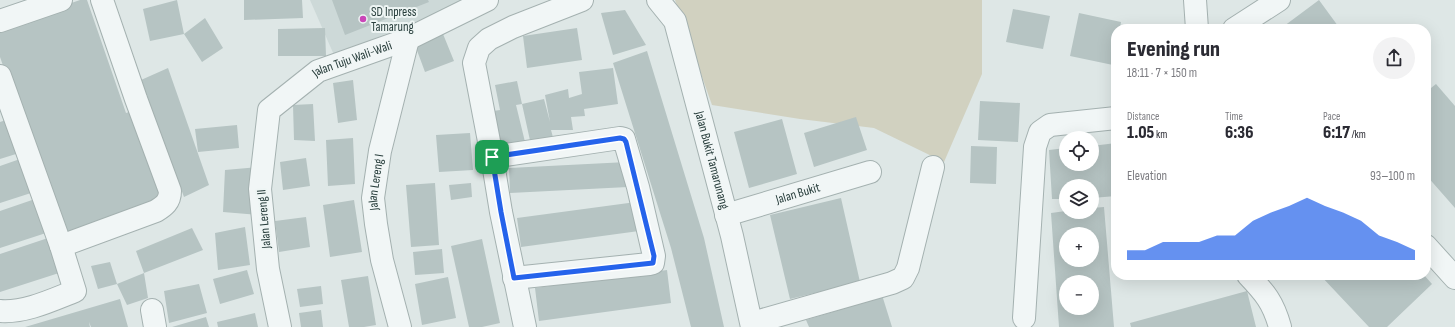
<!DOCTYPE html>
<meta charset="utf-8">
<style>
body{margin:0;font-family:"Sofia Sans Condensed",sans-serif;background:#f2f2f3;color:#2b2b33;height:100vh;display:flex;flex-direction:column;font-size:15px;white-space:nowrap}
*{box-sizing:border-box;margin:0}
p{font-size:13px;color:#7c7c81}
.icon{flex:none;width:22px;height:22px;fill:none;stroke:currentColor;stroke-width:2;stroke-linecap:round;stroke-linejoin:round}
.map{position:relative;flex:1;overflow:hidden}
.details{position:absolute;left:1111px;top:24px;width:320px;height:256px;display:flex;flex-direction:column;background:#fff;border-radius:16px;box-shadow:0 4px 16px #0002}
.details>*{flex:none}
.tools{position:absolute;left:1059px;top:131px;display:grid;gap:8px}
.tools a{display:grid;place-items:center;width:40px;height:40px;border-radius:50%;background:#fff;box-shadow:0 4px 16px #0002;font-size:20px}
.pin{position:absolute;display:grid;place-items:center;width:34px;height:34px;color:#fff;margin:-17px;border-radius:8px;box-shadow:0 2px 6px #0006}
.round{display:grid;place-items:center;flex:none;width:42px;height:42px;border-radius:21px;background:#f2f2f3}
.headline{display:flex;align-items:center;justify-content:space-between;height:68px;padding:0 16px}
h1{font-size:22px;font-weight:800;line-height:30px}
.metrics{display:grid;grid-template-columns:repeat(3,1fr);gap:6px;height:68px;padding:4px 16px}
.metrics div{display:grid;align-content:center}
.metrics b{font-size:17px;font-weight:800}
.metrics small{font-size:11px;font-weight:400}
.metrics p{font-size:11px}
.chart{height:112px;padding:8px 16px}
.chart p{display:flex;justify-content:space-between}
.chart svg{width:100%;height:72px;margin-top:4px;fill:#2563eb;opacity:.7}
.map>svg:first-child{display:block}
</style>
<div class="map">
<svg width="1455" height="327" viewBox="0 0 1455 327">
<rect width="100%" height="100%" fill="#dee7e6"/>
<path fill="#cdd9d8" d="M310 0H469L334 55Z"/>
<path fill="#d1d1c0" d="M675 0H982V74L944 162 874 128 800 119 712 105Z"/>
<path fill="#b6c4c3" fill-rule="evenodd" d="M80 0H87L126 113 132 111 162 198 62 234 0 57V28Z
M177 0 184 34 205 18 223 48 202 62 184 34 150 41 143 9Z
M244 0H302L303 18 244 20Z
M332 0H428L429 2 345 35Z
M1319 0 1338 26 1334 29H1280Z
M1013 9 1050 16 1043 49 1006 42Z
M625 10 646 45 613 55 601 13Z
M1079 13 1121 22 1120 29H1116V47L1113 65 1070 56Z
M1142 25 1154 29H1141Z
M325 28 326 56H278V29Z
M577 28 582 60 527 68 523 36Z
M443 34 454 61 425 72 415 45Z
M647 51 704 238 724 327H691L671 248 613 63Z
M168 68 209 185 184 197 141 80Z
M613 68 618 104 584 109 585 116 571 117 573 130H551L554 141 531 145 522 104 516 105 526 146 503 151 493 111 500 110 495 85 517 81 522 104 544 99 550 122 545 95 568 89 569 98 582 94 579 72Z
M1426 72 1430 78 1426 80Z
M353 80 357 120 338 123 333 83Z
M1436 84 1455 106V208L1426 175V92Z
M980 101 1020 103 1018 142 978 140Z
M313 104 315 141 294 140 293 105Z
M856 117 867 150 814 167 804 133Z
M782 119 797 174 749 188 734 132Z
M6 120 16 154 0 159V122Z
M237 125 239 148 198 152 195 129Z
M470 133 473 170 439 172 436 135Z
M353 138 355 184 328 186 326 140Z
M1116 143V196L1092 198V186H1066V199H1052L1049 150 1066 148V164H1092V146Z
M971 146 997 147 996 184 970 183Z
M306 158 310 186 283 190 280 162Z
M20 159 31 193 0 203V166Z
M627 162 628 187 510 193 509 168Z
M259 167V215L223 212 225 170Z
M435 183 439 245 411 247 406 185Z
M471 183 472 197 451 200 449 185Z
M841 198 860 282 790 299 770 215Z
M35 199 46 233 0 248V211Z
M354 200 362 252 330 257 323 205Z
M636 202 639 231 521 247 517 218Z
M1104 207 1114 327H1059L1051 213 1066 211 1092 212V208ZM1066 234H1092V260H1066ZM1066 282H1092V308H1066Z
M306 217 310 247 279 252 275 221Z
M245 227 250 265 218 270 215 233Z
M192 228 203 250 144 273 136 251Z
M48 238 59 273 0 292V254Z
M482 239 500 323 482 327H469L451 246Z
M442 249 444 273 415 275 413 252Z
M110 262 117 284 98 289 91 266Z
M247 270 254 294 220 304 213 279Z
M667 270 671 303 539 321 535 288Z
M144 273 148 298 127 305 117 284Z
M1320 275H1424L1432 284 1387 327H1369Z
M368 276 376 325 364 327H349L341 280Z
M448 277 456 318 422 325 415 284Z
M199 284 207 313 169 323 164 291Z
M321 286 323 304 300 307 297 289Z
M1247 291 1256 327H1131L1130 323Z
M882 295 892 327H809L806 320 839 310 840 308Z
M120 299 128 327H91L89 322 90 327H25Z
M321 310 323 327H301L299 313Z
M255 313 258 327H218L217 322Z
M206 317 209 327H172Z"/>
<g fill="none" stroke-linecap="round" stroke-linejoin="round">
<defs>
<g id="minor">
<path id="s1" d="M658 0 675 21 732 236 752 327"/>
<path d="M1195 0 1197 29"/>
<path d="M0 21 61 0"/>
<path d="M1234 29 1279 0"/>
<path d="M0 76 61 246 75 291C52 300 25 313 0 311"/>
<path d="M492 157 620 138 624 139 638 187 654 256 653 263 649 264 514 278"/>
<path id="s2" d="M726 215 870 172"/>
<path d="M61 246 156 211C164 206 170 202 170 191L136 99 102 0"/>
<path d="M1426 246 1455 278"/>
<path d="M1248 275C1265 293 1273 302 1280 327"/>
<path d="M152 310 155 327"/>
<path d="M1024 318 1035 147 1040 132 1050 125 1116 118"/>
<path d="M752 323 892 283 903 278 908 268 933 167"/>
<path id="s3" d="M280 327 268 269 260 189 269 110 318 71 408 39 487 0"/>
<path id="s4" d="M400 327 382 260 376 224 373 198 380 151 408 39"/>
<path d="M525 327 501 212 492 157 474 63 479 48 489 39 513 27 582 0"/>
</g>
</defs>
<use href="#minor" stroke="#a4b1b0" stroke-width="24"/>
<use href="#minor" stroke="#f1f6f6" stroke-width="22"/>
</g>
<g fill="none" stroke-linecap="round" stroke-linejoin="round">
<defs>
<path id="route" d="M620 138 624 139 626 142 654 256 653 263 514 278 501 212 492 157Z"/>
</defs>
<use href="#route" stroke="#fff" stroke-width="8"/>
<use href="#route" stroke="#2563eb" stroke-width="5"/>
</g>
<circle fill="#ca46b8" stroke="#eef5f4" stroke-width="1.5" cx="363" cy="19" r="4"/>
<g text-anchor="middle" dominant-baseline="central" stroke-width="4" stroke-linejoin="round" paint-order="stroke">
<g font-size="13" fill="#283e3c" stroke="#eef5f4" text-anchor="start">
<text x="371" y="12">SD Inpress<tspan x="371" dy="15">Tamarung</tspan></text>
</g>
<g font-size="13" fill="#283e3c" stroke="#eef5f4">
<text stroke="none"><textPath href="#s3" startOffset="318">Jalan Tuju Wali-Wali</textPath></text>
<text stroke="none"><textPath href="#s1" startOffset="171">Jalan Bukit Tamarunang</textPath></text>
<text stroke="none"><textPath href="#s4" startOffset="148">Jalan Lereng I</textPath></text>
<text stroke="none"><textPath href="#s2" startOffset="75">Jalan Bukit</textPath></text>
<text transform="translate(264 219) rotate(-95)">Jalan Lereng II</text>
</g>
</g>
</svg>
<div class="tools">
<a><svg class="icon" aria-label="locate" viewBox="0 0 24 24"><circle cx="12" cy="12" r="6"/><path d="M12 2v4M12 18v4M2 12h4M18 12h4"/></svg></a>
<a><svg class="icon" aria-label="layers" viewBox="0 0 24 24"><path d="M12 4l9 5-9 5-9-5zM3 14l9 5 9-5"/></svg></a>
<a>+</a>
<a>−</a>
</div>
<div class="pin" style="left:492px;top:157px;background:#1e9e55"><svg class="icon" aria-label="arrive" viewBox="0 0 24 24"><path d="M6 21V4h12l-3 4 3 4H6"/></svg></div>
<section class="details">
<div class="headline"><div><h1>Evening run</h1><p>18:11 · 7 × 150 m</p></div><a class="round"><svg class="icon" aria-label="share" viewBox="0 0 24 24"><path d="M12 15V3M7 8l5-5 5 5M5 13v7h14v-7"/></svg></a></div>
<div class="metrics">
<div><p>Distance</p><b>1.05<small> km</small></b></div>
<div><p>Time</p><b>6:36</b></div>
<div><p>Pace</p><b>6:17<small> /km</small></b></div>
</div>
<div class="chart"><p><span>Elevation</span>93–100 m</p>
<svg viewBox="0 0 160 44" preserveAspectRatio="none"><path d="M0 44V38L10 38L20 33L30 33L40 33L50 29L60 29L70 20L80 15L90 11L100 6L110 11L120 15L130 20L140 29L150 33L160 38V44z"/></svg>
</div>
</section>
</div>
